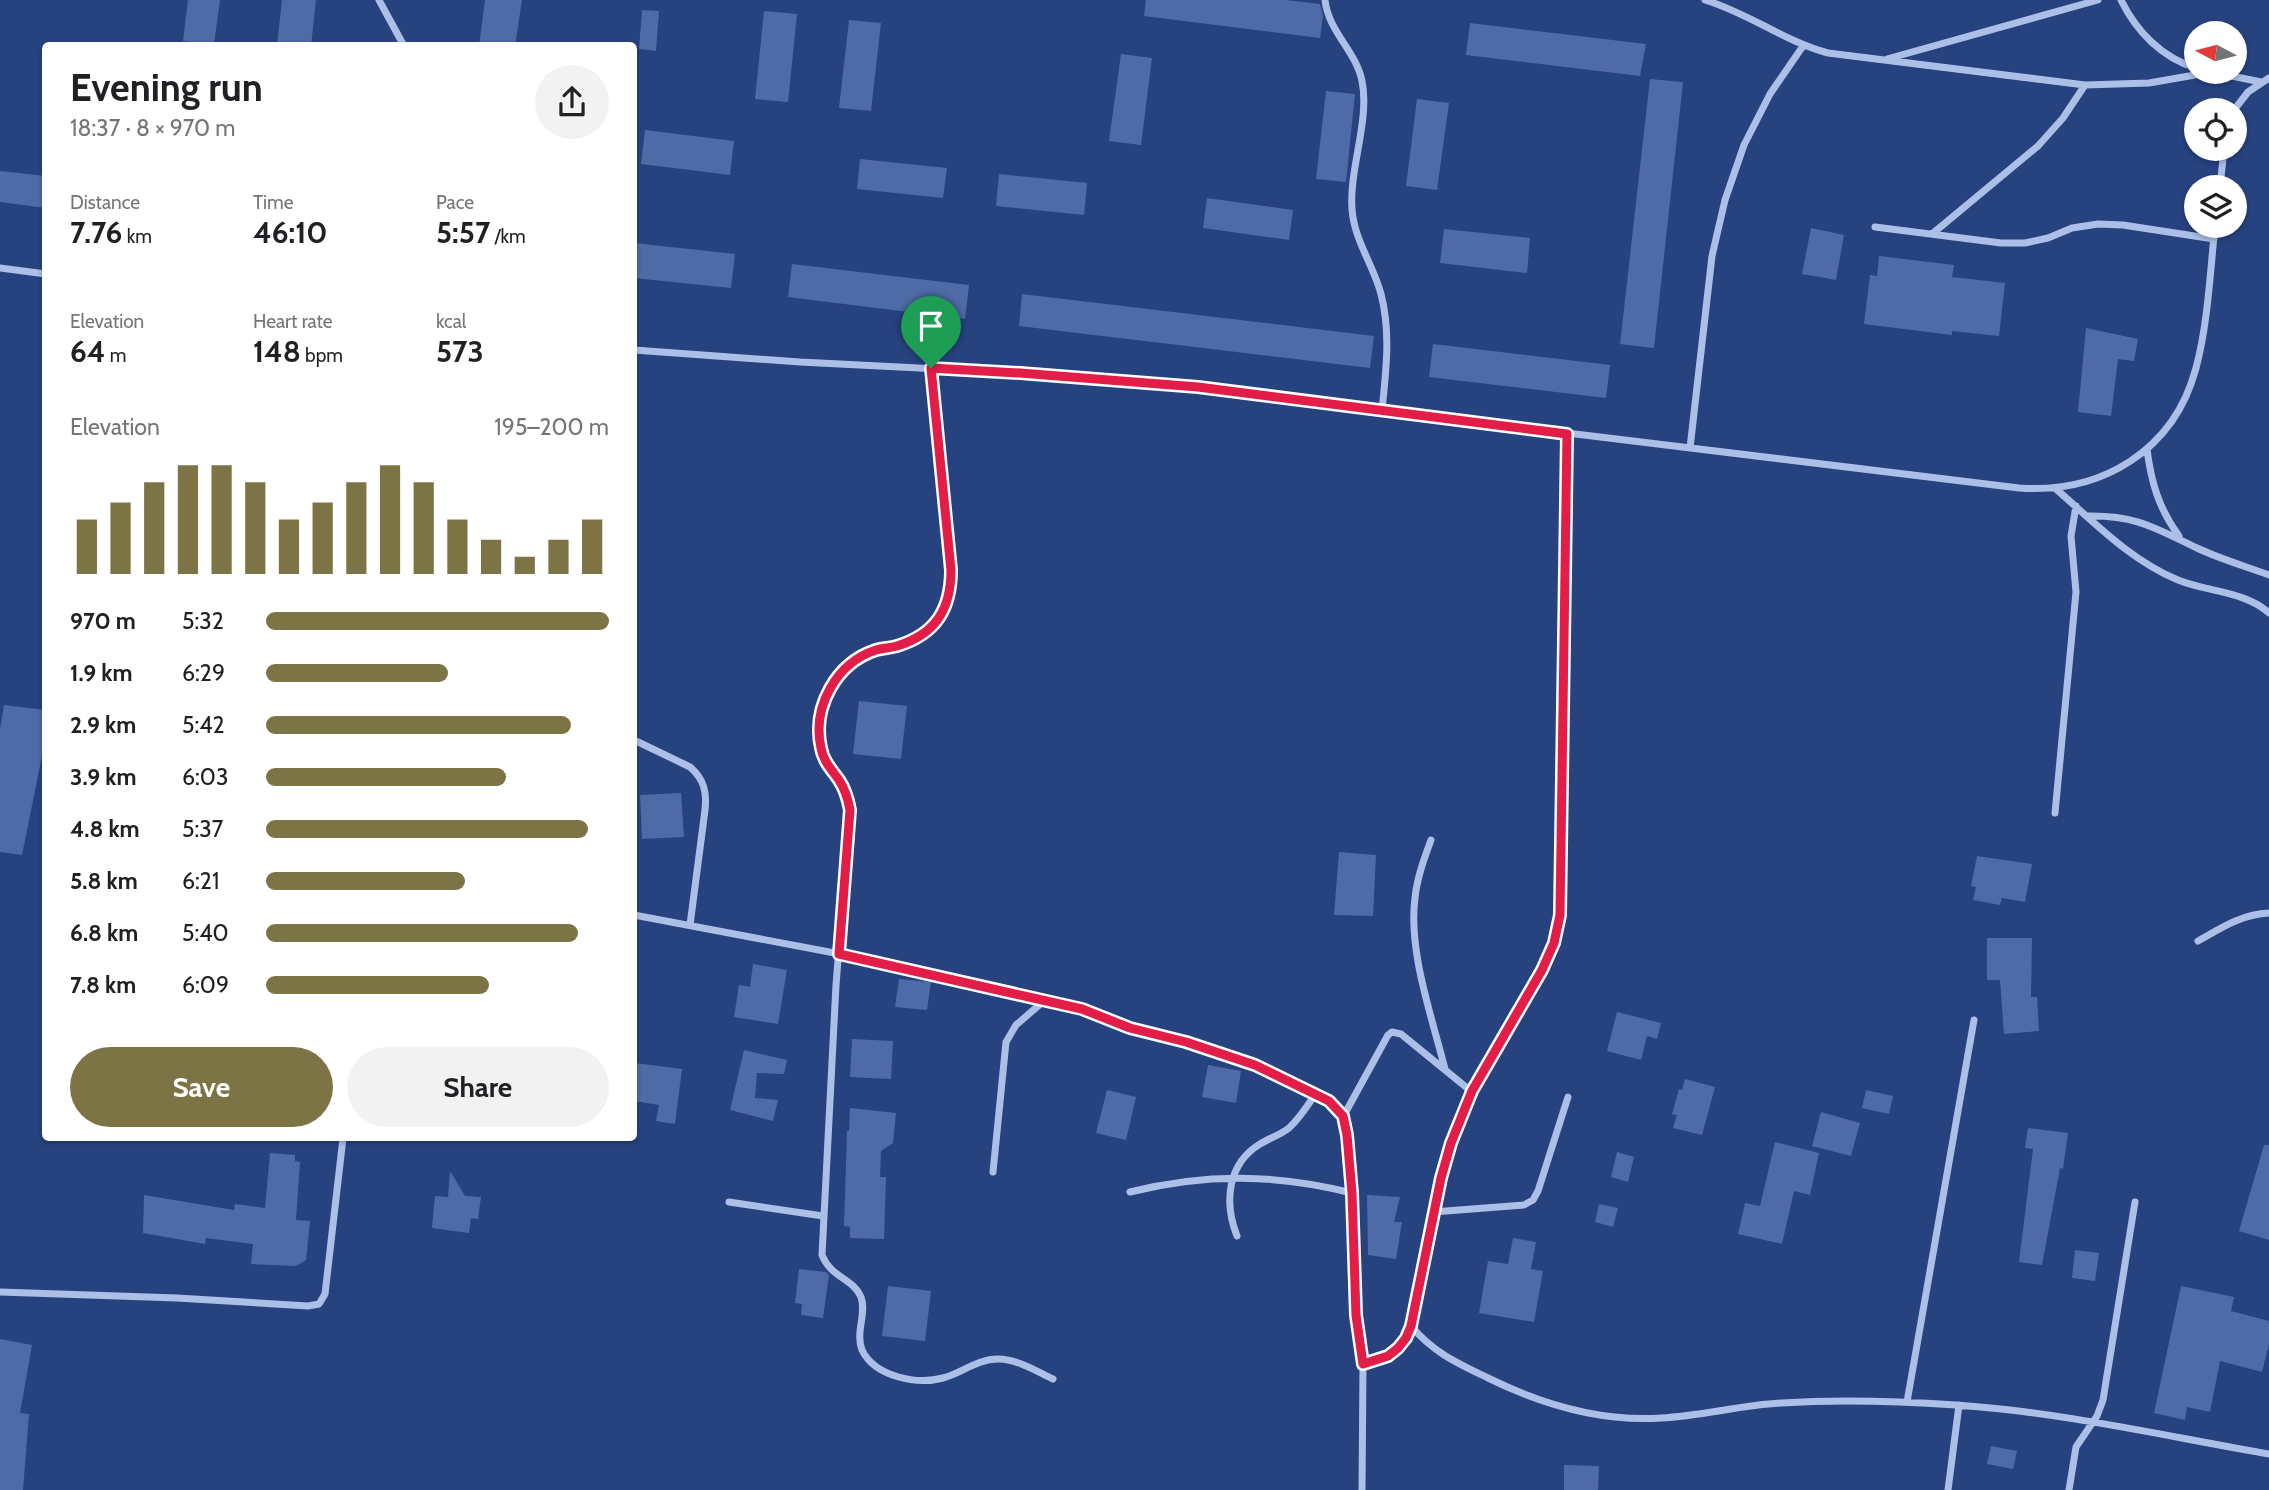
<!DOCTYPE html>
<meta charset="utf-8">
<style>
body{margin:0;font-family:Cabin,sans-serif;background:#f2f2f2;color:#202124;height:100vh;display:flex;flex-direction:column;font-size:26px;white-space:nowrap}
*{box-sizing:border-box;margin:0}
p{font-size:23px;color:#757577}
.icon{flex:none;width:38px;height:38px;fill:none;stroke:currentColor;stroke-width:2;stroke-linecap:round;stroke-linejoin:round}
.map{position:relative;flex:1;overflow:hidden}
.side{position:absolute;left:42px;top:42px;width:595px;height:1099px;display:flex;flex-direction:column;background:#fff;border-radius:7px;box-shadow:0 2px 5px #0004}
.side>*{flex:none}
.needle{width:46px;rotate:277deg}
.buttons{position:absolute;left:2184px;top:21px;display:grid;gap:14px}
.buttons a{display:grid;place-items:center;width:63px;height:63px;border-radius:50%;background:#fff;box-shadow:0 2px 5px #0004;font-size:35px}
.pin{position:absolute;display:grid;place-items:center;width:60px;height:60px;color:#fff;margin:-72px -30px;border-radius:50% 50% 50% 0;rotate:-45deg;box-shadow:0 0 7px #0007}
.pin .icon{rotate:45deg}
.round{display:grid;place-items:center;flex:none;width:74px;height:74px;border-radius:37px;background:#f2f2f2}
.headline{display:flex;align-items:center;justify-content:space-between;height:119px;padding:0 28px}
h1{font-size:38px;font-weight:700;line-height:52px}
.figures{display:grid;grid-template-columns:repeat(3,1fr);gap:10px;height:119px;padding:7px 28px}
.figures div{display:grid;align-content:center}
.figures b{font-size:30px;font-weight:700}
.figures small{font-size:19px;font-weight:400}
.figures p{font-size:19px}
.chart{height:196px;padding:14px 28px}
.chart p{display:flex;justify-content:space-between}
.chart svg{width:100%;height:126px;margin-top:7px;stroke:#7d7446;stroke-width:6}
.action{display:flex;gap:14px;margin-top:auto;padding:14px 28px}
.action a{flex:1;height:80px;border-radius:42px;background:#7d7446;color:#fff;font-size:28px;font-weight:700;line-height:80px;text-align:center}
.action a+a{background:#f2f2f2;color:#202124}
ul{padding:0 28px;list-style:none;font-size:23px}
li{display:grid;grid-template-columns:112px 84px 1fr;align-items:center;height:52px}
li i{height:18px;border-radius:9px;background:#7d7446}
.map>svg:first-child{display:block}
</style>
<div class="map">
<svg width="2269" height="1490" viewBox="0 0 2269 1490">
<rect width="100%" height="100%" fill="#26427f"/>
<path fill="#4e6ba7" d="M188 0H220L214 44 183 41Z
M282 0H316L311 46H277Z
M485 0H522L515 46H479Z
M1146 0H1286L1320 4 1323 16 1320 38 1144 16Z
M642 10 659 11 656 51 639 49Z
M764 11 797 14 788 102 755 99Z
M849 20 881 23 871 111 839 108Z
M1470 23 1646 44 1640 76 1466 55Z
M1121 54 1152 58 1141 145 1109 141Z
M1650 79 1683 82 1654 348 1620 344Z
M1326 91 1355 94 1346 182 1316 179Z
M1417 99 1449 103 1437 190 1406 186Z
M645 130 734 141 730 175 641 164Z
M860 159 947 168 943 198 857 189Z
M0 171 46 176V208L0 202Z
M999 174 1087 183 1084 215 996 206Z
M1207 198 1293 210 1289 240 1203 228Z
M1811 228 1844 235 1836 280 1802 274Z
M1444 229 1530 238 1527 273 1440 263Z
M634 243 735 254 731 288 634 278Z
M1879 256 1954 265 1952 277 2005 283 1999 336 1952 331V335L1864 324 1870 275 1877 276Z
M792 264 969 285 965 319 788 297Z
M1022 294 1374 336 1370 368 1019 326Z
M2086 328 2138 339 2134 361 2118 359 2111 416 2078 412Z
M1433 344 1610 365 1606 398 1429 377Z
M859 701 907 706 901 759 853 754Z
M4 705 46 710V736L22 855 0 852V729Z
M681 793 684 837 642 839 640 795Z
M1339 852 1376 855 1373 916 1334 915Z
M1977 856 2032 864 2025 902 2002 898 2000 905 1973 900 1976 887 1971 886Z
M1987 938H2032L2031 997H2037L2039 1031 2004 1034 2000 980H1987Z
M753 964 787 970 778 1024 734 1017 739 985 750 987Z
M899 979 931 982 927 1010 895 1007Z
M1617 1012 1661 1023 1657 1039 1647 1036 1641 1060 1607 1051Z
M852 1039 893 1041 891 1079 850 1077Z
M744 1050 787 1060 784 1074 757 1073 755 1098 778 1100 773 1121 730 1110Z
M634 1063 682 1069 675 1124 656 1121 659 1105 634 1101Z
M1208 1065 1241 1071 1236 1103 1202 1097Z
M1685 1079 1715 1087 1702 1135 1673 1128 1677 1115 1672 1114 1679 1089 1682 1090Z
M1107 1090 1136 1097 1126 1140 1096 1133Z
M1866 1090 1893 1096 1889 1114 1862 1108Z
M850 1108 896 1113 893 1143 881 1151 880 1177H886L884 1239 850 1238V1227L844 1226 847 1131H849Z
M1821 1112 1860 1123 1851 1156 1812 1146Z
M2028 1128 2068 1133 2063 1169 2060 1168 2042 1265 2019 1262 2033 1149 2025 1148Z
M1775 1142 1819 1153 1810 1195 1794 1191 1782 1244 1738 1234 1745 1203 1760 1206Z
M2264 1145H2269V1240L2239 1231Z
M1617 1152 1634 1157 1628 1182 1611 1177Z
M270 1153 295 1155V1161L300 1162 296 1220 310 1221 306 1260 296 1266 251 1264 253 1244 206 1238 205 1244 143 1233 144 1195 234 1210 235 1204 265 1208Z
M450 1171 465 1196 481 1197 478 1219 471 1218 469 1233 432 1228 435 1196 448 1197Z
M1367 1195 1400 1197 1394 1222H1402L1396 1259 1368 1255Z
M1599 1204 1618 1208 1613 1227 1595 1222Z
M1513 1238 1536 1242 1531 1269 1543 1271 1534 1322 1479 1313 1488 1261 1508 1264Z
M2075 1250 2099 1253 2095 1281 2072 1278Z
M799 1269 826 1272 829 1275 823 1318 801 1315 802 1304 795 1303Z
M888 1286 931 1291 925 1341 882 1336Z
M2181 1286 2234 1297 2231 1311 2269 1321V1344L2262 1372 2220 1361 2210 1412 2187 1407 2185 1420 2154 1413Z
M0 1339 32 1345 20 1413 29 1414 23 1490H0Z
M1991 1446 2017 1451 2013 1469 1987 1464Z
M1564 1465 1599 1466 1598 1490H1564Z"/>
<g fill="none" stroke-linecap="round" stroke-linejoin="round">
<path stroke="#acbfe6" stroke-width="7" d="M379 0 404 46
M1325 0C1328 31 1356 51 1362 81 1370 120 1349 169 1352 209 1354 240 1373 264 1381 294 1391 333 1386 371 1382 410
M1705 0C1748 13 1784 41 1828 53L2085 85 2149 83 2212 72
M2121 0C2136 31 2162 58 2196 68
M1887 59 2098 0
M2212 72 2261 82
M2234 110 2248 92 2269 78
M2220 187 2224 149
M1875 227 2001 243H2025L2048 238 2072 228 2098 224 2123 225 2214 239
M1932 234 2038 146 2063 118 2085 85
M0 268 46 274
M634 350 800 362 1020 373 1198 388 2019 488C2101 494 2174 451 2196 368 2208 323 2210 273 2215 226
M931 368 951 570C951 609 936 634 897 646 890 648 883 648 876 650 843 661 817 696 819 732 821 762 843 781 850 810L836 985 822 1255C831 1278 853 1278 861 1297 867 1314 855 1332 862 1350 875 1377 917 1385 943 1378 962 1373 977 1359 998 1359 1017 1359 1036 1371 1053 1379
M1690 448 1712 256 1725 200 1744 145 1770 94 1803 46
M2147 449C2151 482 2159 509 2179 536
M2056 489C2094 522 2130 560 2178 580 2207 592 2245 591 2269 613
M2087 516C2136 515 2155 528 2197 548 2220 559 2245 566 2269 575
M634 740 690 767C704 779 707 792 705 810L690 925
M2055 813 2076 592 2071 536 2076 506
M1431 840C1424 859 1417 878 1415 898 1408 951 1432 1017 1445 1069
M634 915 840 954 1082 1009 1130 1028 1186 1042 1255 1065 1330 1101 1343 1117 1346 1126 1352 1193 1356 1315 1363 1364 1362 1490
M2198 941C2221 928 2242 914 2269 913
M1343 1117 1388 1035 1392 1032 1401 1034 1472 1092
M993 1172 1006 1042 1016 1025 1045 1000
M1130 1192C1206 1173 1277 1174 1352 1193
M729 1202 823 1216
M1433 1212 1524 1205 1533 1200 1538 1191 1568 1097
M1237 1236C1224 1203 1227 1164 1260 1144 1270 1138 1280 1135 1289 1128 1300 1118 1308 1105 1316 1093
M0 1292 177 1298 308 1306 319 1304 325 1294 343 1138
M1411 1326C1434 1353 1457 1363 1488 1378 1543 1405 1600 1422 1661 1418 1702 1416 1741 1405 1782 1403 1840 1399 1898 1401 1956 1405 2061 1412 2165 1436 2269 1454
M1363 1364C1387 1360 1401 1348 1411 1326 1426 1247 1437 1168 1471 1095 1499 1032 1544 984 1560 915L1567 434
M1907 1402 1974 1020
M1948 1490 1959 1405
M2069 1490 2076 1447 2097 1416 2103 1400 2135 1202"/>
</g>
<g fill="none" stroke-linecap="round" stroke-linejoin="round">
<defs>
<path id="route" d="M931 368 1020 373 1198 387 1567 434 1560 915 1554 943 1542 970 1472 1091 1451 1143 1441 1178 1411 1326 1406 1338 1398 1348 1388 1356 1363 1364 1356 1315 1352 1193 1347 1135 1343 1116 1329 1101 1255 1065 1186 1042 1130 1028 1082 1009 839 954 850 810C848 799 845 789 839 780 832 770 823 761 821 748 812 707 836 663 876 650 883 648 890 648 897 646 936 634 951 609 951 570Z"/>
</defs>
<use href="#route" stroke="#fff" stroke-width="14"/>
<use href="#route" stroke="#e11d48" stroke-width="9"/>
</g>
</svg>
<div class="buttons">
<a><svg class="needle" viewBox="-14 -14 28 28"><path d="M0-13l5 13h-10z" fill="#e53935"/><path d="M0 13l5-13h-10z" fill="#757577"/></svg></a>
<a><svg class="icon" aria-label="locate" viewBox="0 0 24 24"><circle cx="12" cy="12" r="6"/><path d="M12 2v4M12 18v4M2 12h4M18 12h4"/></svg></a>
<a><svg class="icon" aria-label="layers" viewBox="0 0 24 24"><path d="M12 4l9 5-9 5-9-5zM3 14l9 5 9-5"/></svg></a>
</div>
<div class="pin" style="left:931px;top:368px;background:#1e9e55"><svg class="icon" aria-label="arrive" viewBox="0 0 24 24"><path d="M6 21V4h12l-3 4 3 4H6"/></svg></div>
<section class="side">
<div class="headline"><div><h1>Evening run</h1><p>18:37 · 8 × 970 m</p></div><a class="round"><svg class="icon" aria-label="share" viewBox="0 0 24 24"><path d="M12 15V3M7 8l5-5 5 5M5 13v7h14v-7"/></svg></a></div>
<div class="figures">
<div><p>Distance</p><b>7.76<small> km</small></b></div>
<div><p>Time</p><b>46:10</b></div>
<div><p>Pace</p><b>5:57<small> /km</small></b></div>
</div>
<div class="figures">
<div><p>Elevation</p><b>64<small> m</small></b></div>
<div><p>Heart rate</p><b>148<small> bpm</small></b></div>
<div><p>kcal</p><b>573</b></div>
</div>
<div class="chart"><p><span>Elevation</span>195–200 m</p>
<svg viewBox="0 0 160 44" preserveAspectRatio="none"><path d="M5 44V25M15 44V19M25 44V12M35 44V6M45 44V6M55 44V12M65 44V25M75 44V19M85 44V12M95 44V6M105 44V12M115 44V25M125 44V32M135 44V38M145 44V32M155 44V25"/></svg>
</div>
<ul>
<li><b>970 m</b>5:32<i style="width:100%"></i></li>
<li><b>1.9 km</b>6:29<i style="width:53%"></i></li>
<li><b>2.9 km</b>5:42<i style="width:89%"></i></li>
<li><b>3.9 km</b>6:03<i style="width:70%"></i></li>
<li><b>4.8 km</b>5:37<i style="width:94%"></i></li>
<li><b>5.8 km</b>6:21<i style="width:58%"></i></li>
<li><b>6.8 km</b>5:40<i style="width:91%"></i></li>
<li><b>7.8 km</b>6:09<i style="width:65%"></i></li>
</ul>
<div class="action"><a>Save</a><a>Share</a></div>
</section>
</div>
